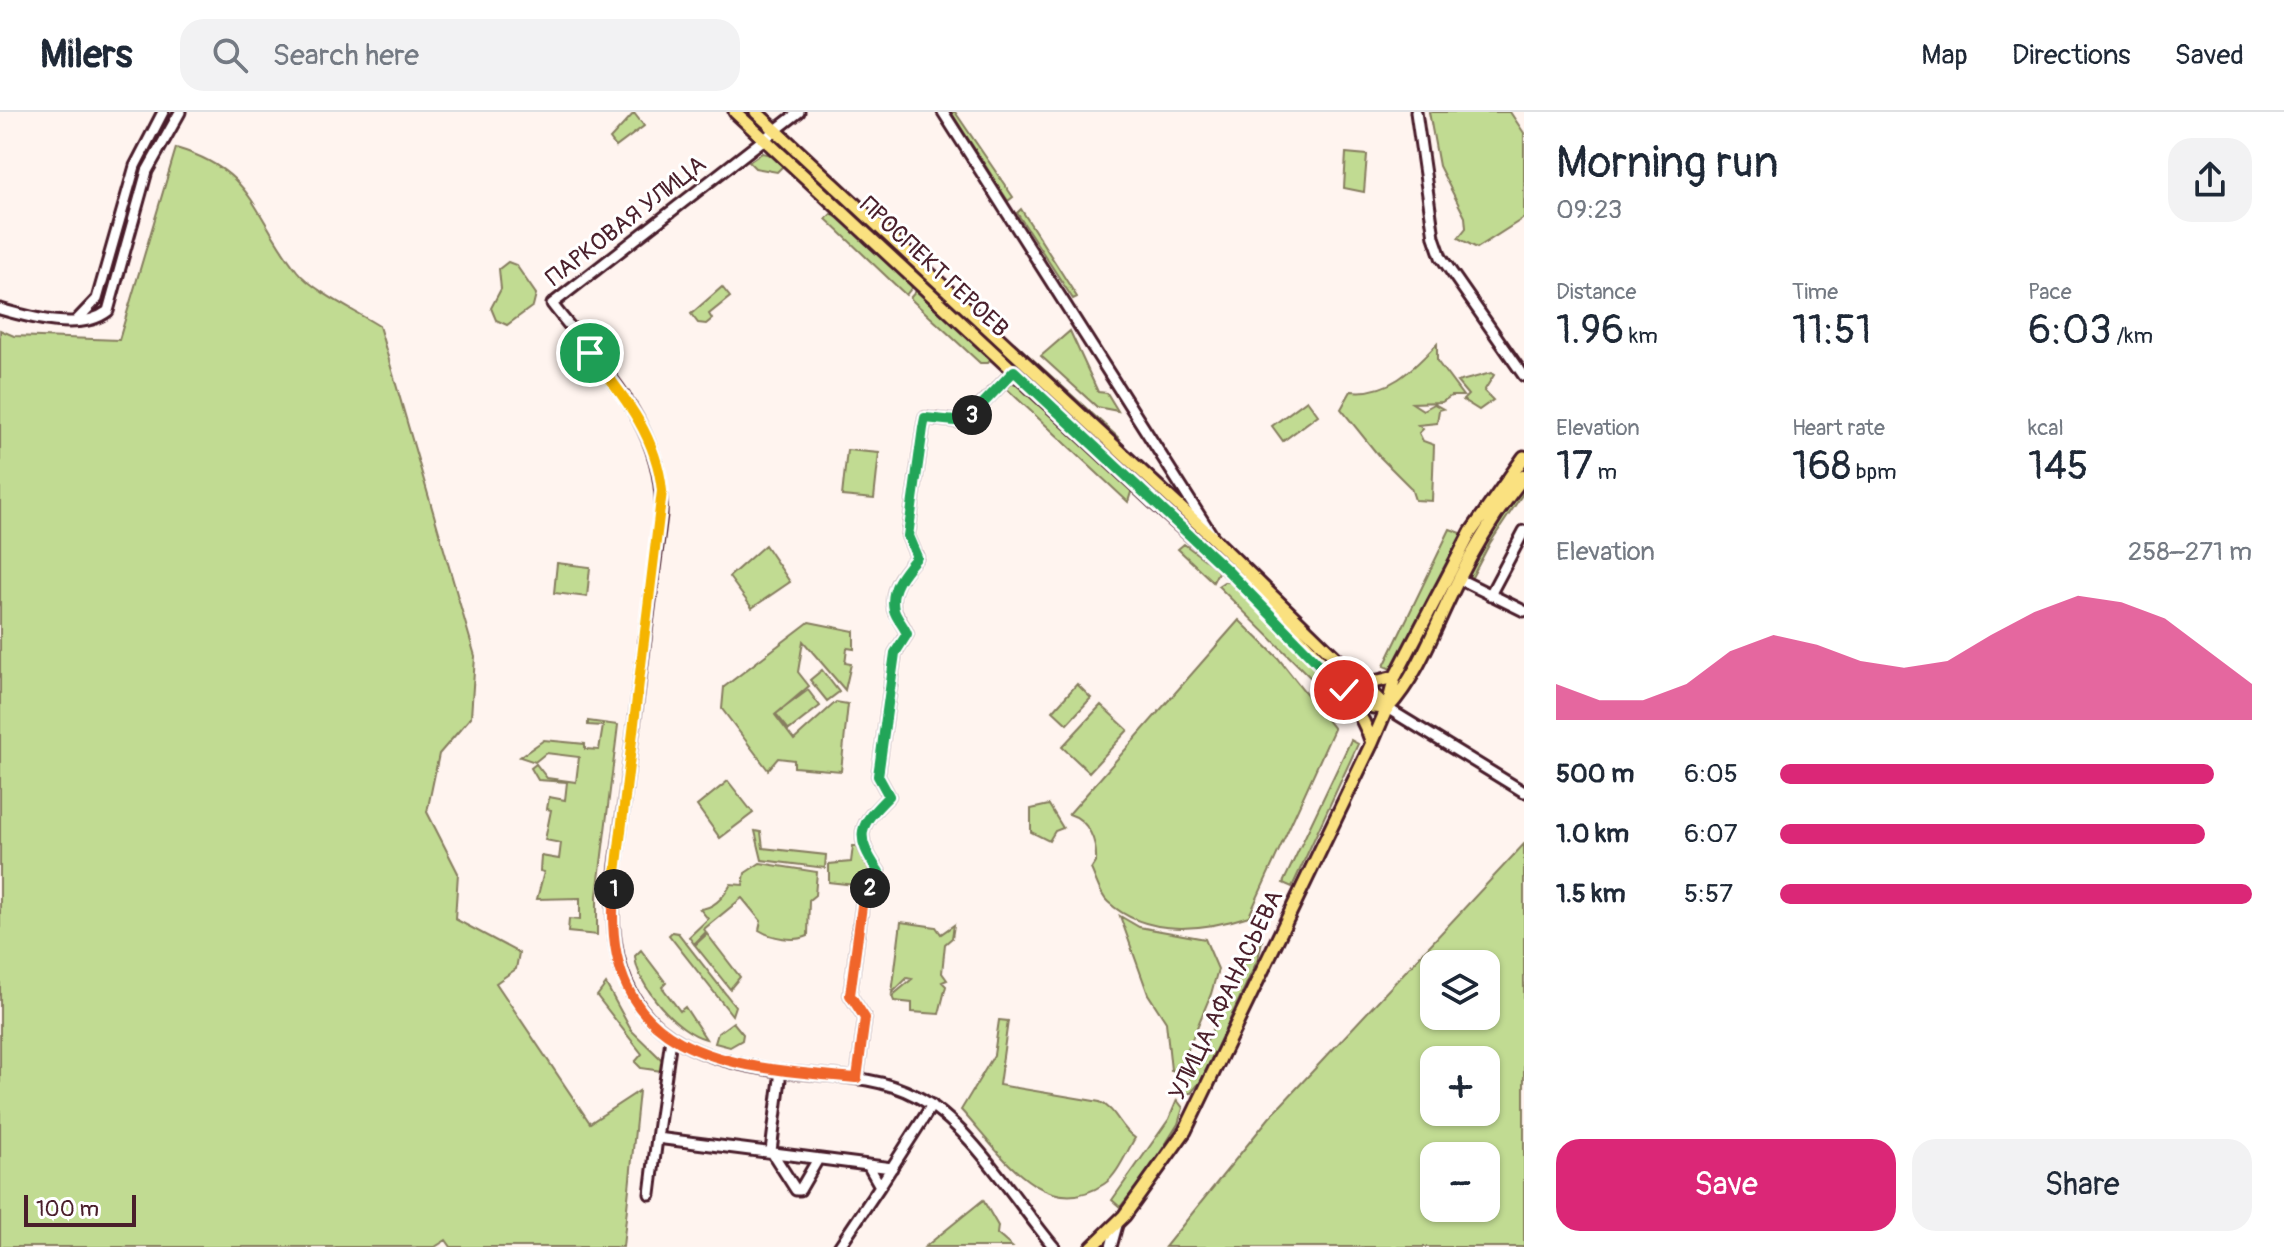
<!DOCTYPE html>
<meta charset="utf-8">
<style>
body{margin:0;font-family:Pangolin,sans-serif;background:#f2f2f3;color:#1f2937;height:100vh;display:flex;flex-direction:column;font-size:30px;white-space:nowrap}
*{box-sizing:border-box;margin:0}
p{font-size:26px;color:#747a83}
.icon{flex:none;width:44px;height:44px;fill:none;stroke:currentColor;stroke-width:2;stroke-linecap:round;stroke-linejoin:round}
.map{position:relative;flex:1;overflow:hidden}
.drawer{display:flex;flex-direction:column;background:#fff;width:760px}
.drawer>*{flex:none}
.buttons{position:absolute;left:1420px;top:838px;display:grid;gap:16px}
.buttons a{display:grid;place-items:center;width:80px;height:80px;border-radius:16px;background:#fff;box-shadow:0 2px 6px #0004;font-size:40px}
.scale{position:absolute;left:24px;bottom:20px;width:112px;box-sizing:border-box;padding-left:8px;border:4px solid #4a1f2b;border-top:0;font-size:22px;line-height:28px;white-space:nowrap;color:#4a1f2b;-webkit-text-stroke:6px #fff;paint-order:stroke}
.pin{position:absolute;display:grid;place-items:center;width:68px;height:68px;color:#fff;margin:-34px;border:4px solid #fff;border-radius:50%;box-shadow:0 2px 8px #0007}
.km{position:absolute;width:40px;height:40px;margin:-20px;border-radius:50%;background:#222;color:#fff;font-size:22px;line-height:40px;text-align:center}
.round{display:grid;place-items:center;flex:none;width:84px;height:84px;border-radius:24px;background:#f2f2f3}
.head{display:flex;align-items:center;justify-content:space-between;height:136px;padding:0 32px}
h1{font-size:44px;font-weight:600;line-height:60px}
.stats{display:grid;grid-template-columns:repeat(3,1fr);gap:12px;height:136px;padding:8px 32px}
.stats div{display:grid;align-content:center}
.stats b{font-size:40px;font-weight:600}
.stats small{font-size:22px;font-weight:400}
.stats p{font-size:22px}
.chart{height:224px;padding:16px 32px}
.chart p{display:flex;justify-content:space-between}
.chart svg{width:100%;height:144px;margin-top:8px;fill:#db2777;opacity:.7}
.cta{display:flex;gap:16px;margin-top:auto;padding:16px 32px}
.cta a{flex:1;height:92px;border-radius:24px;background:#db2777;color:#fff;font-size:32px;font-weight:600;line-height:92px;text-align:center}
.cta a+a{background:#f2f2f3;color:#1f2937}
ul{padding:0 32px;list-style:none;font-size:26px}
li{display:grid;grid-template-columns:128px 96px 1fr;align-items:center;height:60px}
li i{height:20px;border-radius:10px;background:#db2777}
header{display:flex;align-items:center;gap:48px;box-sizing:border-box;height:112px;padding:0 40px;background:#fff;border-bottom:2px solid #e0e1e3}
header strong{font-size:38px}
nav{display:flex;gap:44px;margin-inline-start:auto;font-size:28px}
.search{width:560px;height:72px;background:#f2f2f3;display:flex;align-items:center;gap:20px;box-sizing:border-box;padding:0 28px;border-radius:24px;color:#747a83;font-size:30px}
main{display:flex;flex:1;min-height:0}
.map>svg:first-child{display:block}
</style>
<header>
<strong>Milers</strong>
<div class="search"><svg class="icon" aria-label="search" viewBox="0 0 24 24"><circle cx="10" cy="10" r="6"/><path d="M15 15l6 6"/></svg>Search here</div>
<nav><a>Map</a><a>Directions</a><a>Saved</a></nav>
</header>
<main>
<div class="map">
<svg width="1524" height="1135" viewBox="0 0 1524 1135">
<rect width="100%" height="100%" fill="#fff4ef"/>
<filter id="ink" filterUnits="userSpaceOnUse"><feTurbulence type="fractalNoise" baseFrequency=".0125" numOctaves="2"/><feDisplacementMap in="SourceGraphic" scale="16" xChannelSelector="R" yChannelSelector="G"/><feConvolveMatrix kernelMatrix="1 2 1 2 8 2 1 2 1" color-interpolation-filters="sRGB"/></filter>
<g filter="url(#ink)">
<path fill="#c1db92" stroke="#867d5e" stroke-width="2" fill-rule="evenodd" d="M951 0H955L1013 85 1008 89Z
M1429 0H1510L1524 21V106L1477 136 1458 126 1466 116 1465 105 1439 54Z
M634 1 644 14 616 35 610 27Z
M153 24 159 27 124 115 111 173 106 172 120 113Z
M176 36C255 59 252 102 297 159 312 178 357 200 379 214L475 544 471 605 439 642 427 700 458 761 455 807 519 841 516 857 496 871 590 1011 639 979 623 1135H451L446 1128 435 1135H0V218L14 224 119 228Z
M762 41 772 43 784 53 777 60 755 56 749 50Z
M1346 41 1367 43 1364 80 1344 76Z
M1021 97 1077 185 1073 187 1017 101Z
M831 102 845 110 913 174 906 183 826 107Z
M508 150 516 153 536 182 533 194 507 213 496 208 491 196 501 177 499 157Z
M722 175 730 185 709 202 712 207 706 212 698 211 691 202Z
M917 178 991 247 988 251H980L914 190 910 186Z
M1070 219 1098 280 1107 281 1118 299 1097 295 1041 244Z
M1015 231 1121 328 1111 325 1013 233Z
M1437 232V249L1463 284H1451L1442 290 1412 291 1423 298 1434 292 1443 297 1439 298 1437 311 1418 313 1423 317 1419 321 1423 329 1434 333 1432 389 1415 388 1411 376 1378 343 1341 297 1351 279C1389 283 1413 257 1437 232Z
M1007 241 1159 384 1156 387 1004 243Z
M1491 261 1494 263 1484 279 1493 288 1479 298 1463 288 1468 283 1457 270Z
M1014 271 1132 377 1128 390 1005 275Z
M1307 288 1318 303 1283 329 1272 314Z
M847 338 879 341 874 387 842 384Z
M1524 371V380L1490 431 1470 469 1466 463Z
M1450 417 1461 421V429L1430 493 1391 557 1384 554Z
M1184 432 1215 455 1218 460 1213 470 1178 437Z
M765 433 790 470 752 496 729 465Z
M557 451 590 455 587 485 554 481Z
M1224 470H1230L1321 557 1335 575 1328 583 1218 474Z
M1239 508 1278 546 1334 617 1249 804C1203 819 1146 825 1108 790 1100 783 1096 767 1091 757L1096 749C1097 730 1089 708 1069 702Z
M809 510 854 519V537L847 536 845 551 851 552 845 578 803 529 798 560 809 574 775 603 794 628 836 590 848 592 841 659 794 655V648L778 646 768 658 722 597 724 575Z
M822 558 839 580 827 589 810 568Z
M1077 572 1091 586 1067 612 1053 599Z
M808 578 820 594 789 618 776 602Z
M1101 593 1128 618 1089 660 1062 635Z
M588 609 618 613 597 784V823L568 820 569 807 580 808V786L537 787 544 760 540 759 541 744 559 747 561 731 545 728 551 698 547 697 549 685 565 688 567 670 538 668 531 656 536 652 547 666 576 670 579 645 546 641 535 650 520 645 544 628 585 632V637L599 638 603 614 588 613Z
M1351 628 1358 632 1292 775 1283 771Z
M728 669 753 701 720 726 697 694Z
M1049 693 1063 716 1055 719 1049 729 1031 720V697Z
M755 719 761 720 763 736 826 743 825 756 762 748Z
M1524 732V1135H1165L1269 1006ZM1434 852H1486V904H1434ZM1434 948H1486V1000H1434ZM1434 1044H1486V1096H1434Z
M853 734H857L874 767 868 774 867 765 863 774 829 770V752L851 750Z
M760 751 817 760 815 783 809 788 808 824C795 830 771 826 759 818L761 809 742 786 704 817 706 820 694 832 689 825 708 807 700 797C715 796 725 783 731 772L743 773 745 761Z
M1120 804 1139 815 1205 827 1218 857 1211 882 1178 961 1171 958 1166 910 1148 882Z
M901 810 936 815 941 822 954 813 952 826 945 832 942 861 947 868 942 870 946 874 939 902 912 900V891L894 889 892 884 912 867 907 866 892 881Z
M672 820 678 821 735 894 732 903 669 823Z
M707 822 740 865 730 877 695 833Z
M1255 827 1262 829 1258 847 1201 969 1191 981H1182Z
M641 838 666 871 662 875 680 899 685 895 706 927C678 920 637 875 635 844Z
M606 872 631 918 663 949 662 959 641 956 635 950 642 942 597 884Z
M999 908 1008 909 999 973 1100 990C1116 997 1120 1016 1135 1026 1127 1039 1117 1064 1104 1072 1043 1112 998 1038 961 998L994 943Z
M733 910 743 922 742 928 730 935 715 931 718 921Z
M1177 988 1183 996 1178 1012 1148 1060 1120 1095 1112 1088 1169 1007Z
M983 1088 998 1114 997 1122 1012 1135H925Z"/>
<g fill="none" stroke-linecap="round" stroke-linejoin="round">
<defs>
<path id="minor" d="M799 0 552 192C602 257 666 315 661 403L614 769C604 893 661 945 780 959 826 965 874 962 916 984 969 1011 1015 1089 1054 1135
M943 0 1212 423
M1416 0 1434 125 1441 145 1524 264
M0 197C31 206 81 220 108 199L147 59 180 0
M76 209 97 187 135 54 163 0
M1459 467 1524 499
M1490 483 1524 419
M1387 596 1524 680
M781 959 771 1039 796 1078H800L818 1047
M857 966 865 906 850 883 864 779 874 772 879 760C853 722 859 714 889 684L878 664 895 541 907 522C904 514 897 506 894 498 889 476 904 460 917 445L908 424 923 316 925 306 965 310 1014 259
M657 1026 671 927
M868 1053 892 1056
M880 1074 932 993
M650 1082 657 1026 868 1053 880 1074 839 1135
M1111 1135 1117 1113"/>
<path id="major" d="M735 0C876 130 1015 261 1155 391 1216 448 1349 555 1372 631
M756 0 1213 426 1387 596
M1366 572 1395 565
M1345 578 1373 595 1387 596
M1388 596C1421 560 1436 510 1459 467 1477 431 1499 396 1524 364
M1092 1135 1124 1104 1185 1019 1372 631 1387 596 1395 565 1471 420 1524 345"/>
</defs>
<use href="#minor" stroke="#4a1f2b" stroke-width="15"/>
<use href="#major" stroke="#4a1f2b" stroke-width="17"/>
<use href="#minor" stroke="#fff" stroke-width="9"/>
<use href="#major" stroke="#fae180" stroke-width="11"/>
</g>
</g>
<g fill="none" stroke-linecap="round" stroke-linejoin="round" filter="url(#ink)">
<defs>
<path id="split-1" d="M590 241C623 283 657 324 662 379L614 777"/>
<path id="split-2" d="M614 777C600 946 727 955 857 966L865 906 850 883 864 779 870 776"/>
<path id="split-3" d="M870 776 879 760C853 722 859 714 889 684L878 664 895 541 907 522C904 514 896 506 894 498 889 477 904 460 917 445L908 424 923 316 925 306 965 310 972 303"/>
<path id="split-4" d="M972 303 1014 259 1228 459 1344 578"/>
</defs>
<use href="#split-1" stroke="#fff" stroke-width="16"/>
<use href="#split-2" stroke="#fff" stroke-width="16"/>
<use href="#split-3" stroke="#fff" stroke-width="16"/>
<use href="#split-4" stroke="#fff" stroke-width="16"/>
<use href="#split-1" stroke="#f5b400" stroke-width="10"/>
<use href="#split-2" stroke="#f0652b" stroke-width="10"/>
<use href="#split-3" stroke="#22a559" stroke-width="10"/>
<use href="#split-4" stroke="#22a559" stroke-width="10"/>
</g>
<g text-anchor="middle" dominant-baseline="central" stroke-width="6" stroke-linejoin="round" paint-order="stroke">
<g font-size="24" fill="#4a1f2b" stroke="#fff">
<text transform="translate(626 109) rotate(-38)">ПАРКОВАЯ УЛИЦА</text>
<text transform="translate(934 155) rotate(43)">ПРОСПЕКТ ГЕРОЕВ</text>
<text transform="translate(1226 883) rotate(-64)">УЛИЦА АФАНАСЬЕВА</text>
</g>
</g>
</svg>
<div class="buttons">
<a><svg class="icon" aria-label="layers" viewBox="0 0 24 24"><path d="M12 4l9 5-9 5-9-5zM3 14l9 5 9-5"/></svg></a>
<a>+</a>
<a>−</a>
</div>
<div class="scale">100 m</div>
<div class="pin" style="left:590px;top:241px;background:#1e9e55"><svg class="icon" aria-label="arrive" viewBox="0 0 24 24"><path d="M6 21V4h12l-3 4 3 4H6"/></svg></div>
<div class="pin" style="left:1344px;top:578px;background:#d93025"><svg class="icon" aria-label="check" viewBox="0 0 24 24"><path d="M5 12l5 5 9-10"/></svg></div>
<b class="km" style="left:614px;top:777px">1</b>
<b class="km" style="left:870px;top:776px">2</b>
<b class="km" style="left:972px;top:303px">3</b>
</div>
<section class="drawer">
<div class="head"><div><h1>Morning run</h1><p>09:23</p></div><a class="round"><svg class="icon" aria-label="share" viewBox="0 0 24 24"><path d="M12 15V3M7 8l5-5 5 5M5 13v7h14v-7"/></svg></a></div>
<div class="stats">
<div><p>Distance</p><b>1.96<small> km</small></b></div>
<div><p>Time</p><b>11:51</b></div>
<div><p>Pace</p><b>6:03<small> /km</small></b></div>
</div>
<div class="stats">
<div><p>Elevation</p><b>17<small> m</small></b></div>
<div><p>Heart rate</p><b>168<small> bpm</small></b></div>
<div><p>kcal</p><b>145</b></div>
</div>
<div class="chart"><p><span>Elevation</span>258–271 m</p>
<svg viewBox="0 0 160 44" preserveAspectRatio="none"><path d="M0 44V33L10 38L20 38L30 33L40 23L50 18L60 21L70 26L80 28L90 26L100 18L110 11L120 6L130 8L140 13L150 23L160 33V44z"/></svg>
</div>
<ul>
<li><b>500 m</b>6:05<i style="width:92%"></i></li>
<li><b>1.0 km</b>6:07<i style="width:90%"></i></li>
<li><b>1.5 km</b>5:57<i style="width:100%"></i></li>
</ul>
<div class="cta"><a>Save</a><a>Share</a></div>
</section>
</main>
